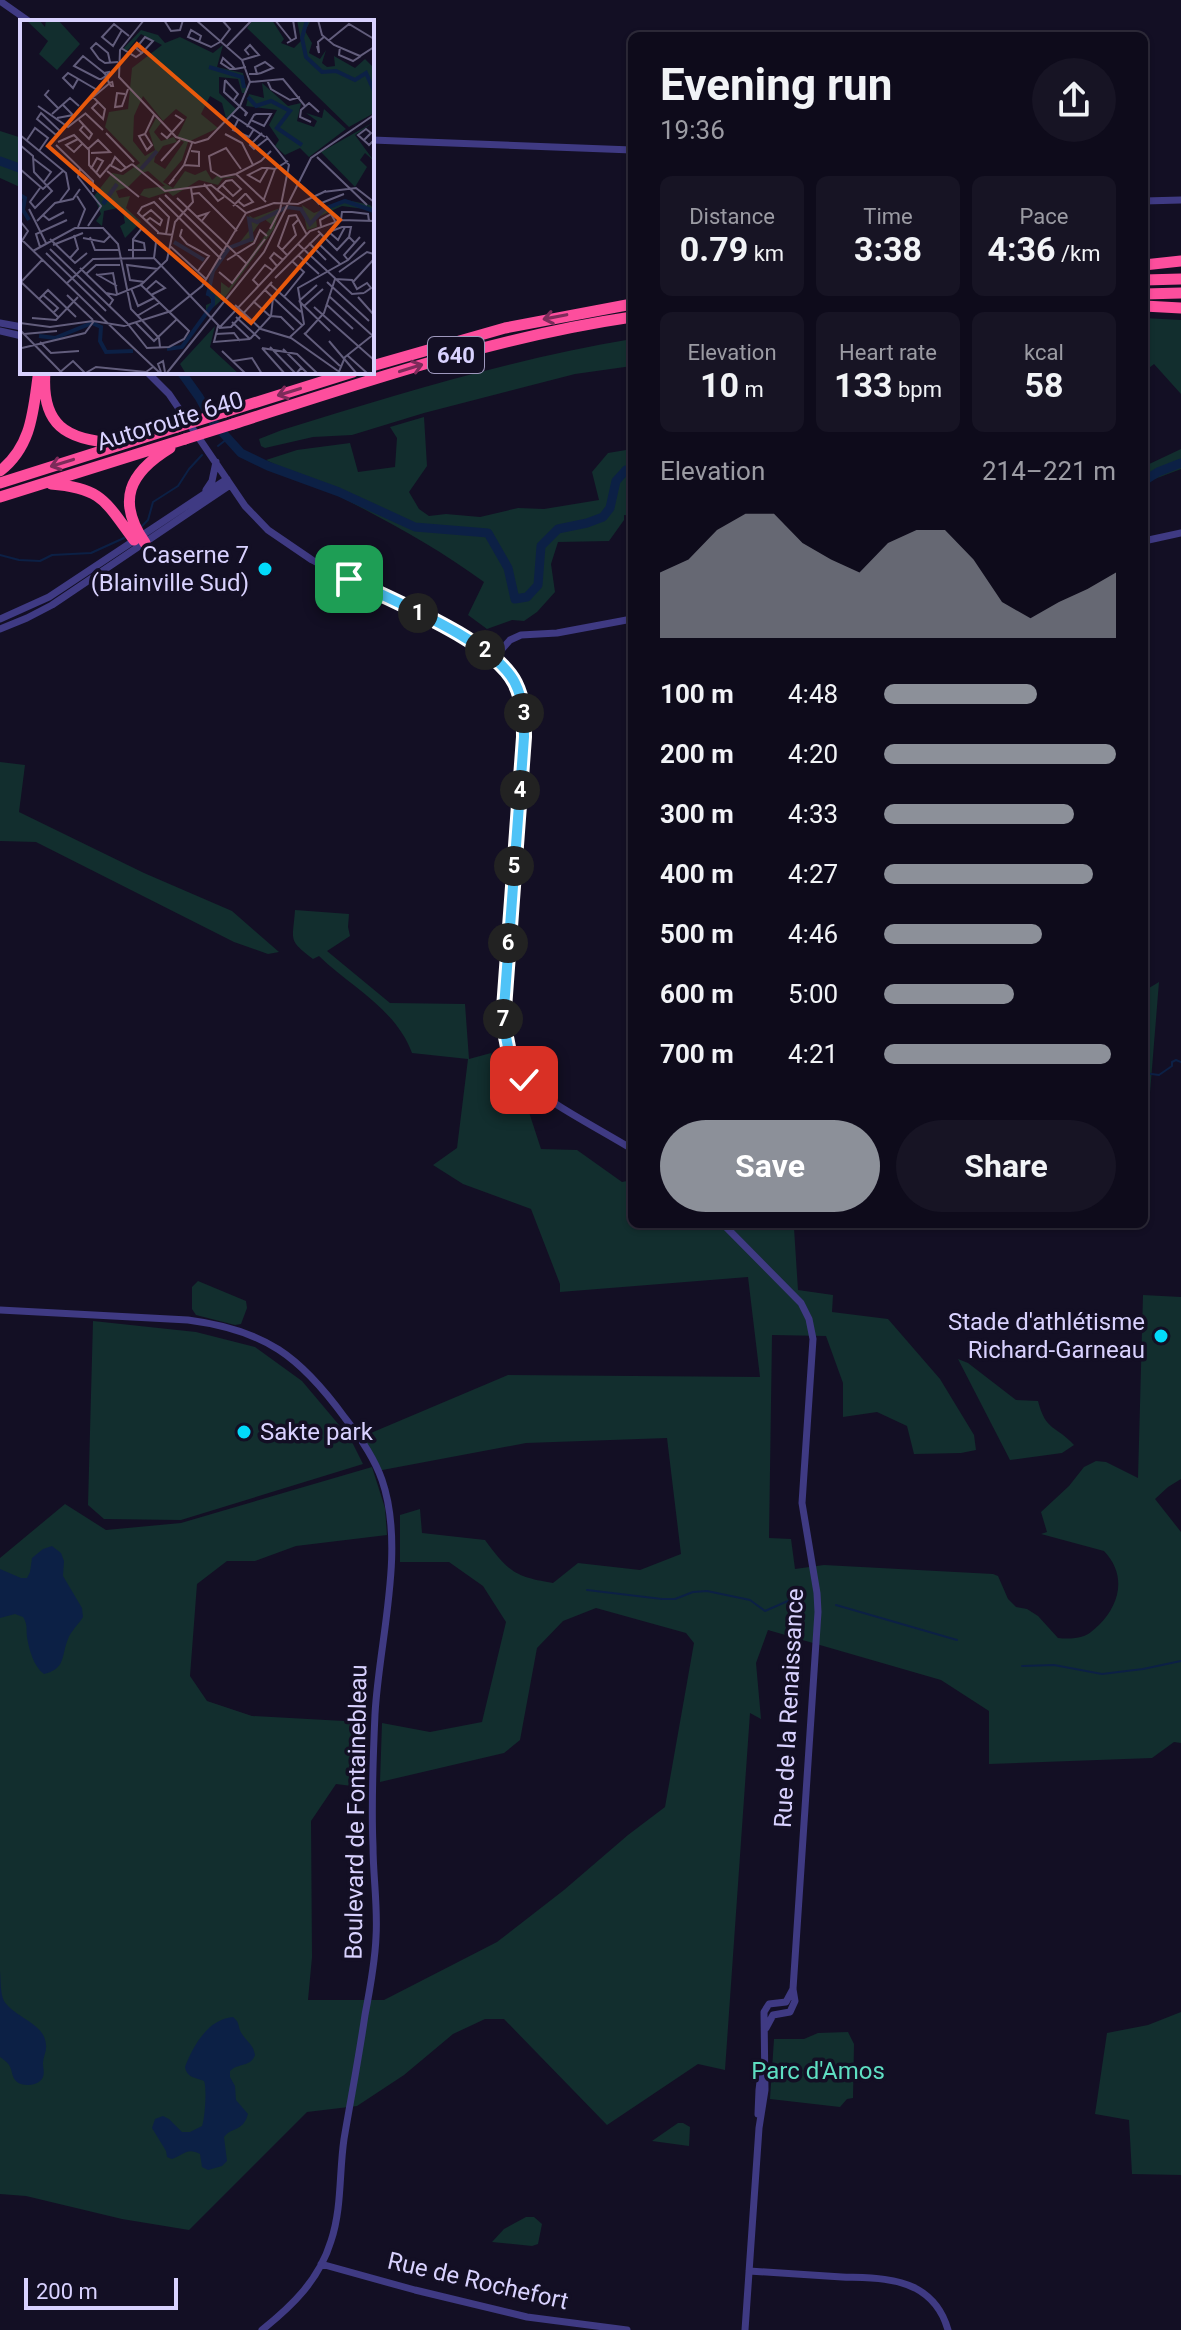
<!DOCTYPE html>
<meta charset="utf-8">
<style>
body{margin:0;font-family:Roboto,sans-serif;background:#171424;color:#f1f3f6;height:100vh;display:flex;flex-direction:column;font-size:30px;white-space:nowrap}
*{box-sizing:border-box;margin:0}
p{font-size:26px;color:#9b9ba3}
.icon{flex:none;width:44px;height:44px;fill:none;stroke:currentColor;stroke-width:2;stroke-linecap:round;stroke-linejoin:round}
.map{position:relative;flex:1;overflow:hidden}
.sheet{position:absolute;left:628px;top:32px;width:520px;height:1196px;display:flex;flex-direction:column;background:#0e0b1b;border-radius:12px;box-shadow:0 2px 6px #0004,0 0 0 2px #2e2b3a}
.sheet>*{flex:none}
.scale{position:absolute;left:24px;bottom:20px;width:154px;box-sizing:border-box;padding-left:8px;border:4px solid #d9d2ff;border-top:0;font-size:22px;line-height:28px;white-space:nowrap;color:#d9d2ff;-webkit-text-stroke:6px #130f24;paint-order:stroke}
.pin{position:absolute;display:grid;place-items:center;width:68px;height:68px;color:#fff;margin:-34px;border-radius:16px;box-shadow:0 4px 12px #0006}
.km{position:absolute;width:40px;height:40px;margin:-20px;border-radius:50%;background:#222;color:#fff;font-size:22px;line-height:40px;text-align:center}
.round{display:grid;place-items:center;flex:none;width:84px;height:84px;border-radius:42px;background:#171424}
.head{display:flex;align-items:center;justify-content:space-between;height:136px;padding:0 32px}
h1{font-size:44px;font-weight:700;line-height:60px}
.stats{display:grid;grid-template-columns:repeat(3,1fr);gap:12px;height:136px;padding:8px 32px}
.stats div{display:grid;align-content:center;border-radius:12px;background:#171424;text-align:center}
.stats b{font-size:34px;font-weight:700}
.stats small{font-size:22px;font-weight:400}
.stats p{font-size:22px}
.chart{height:224px;padding:16px 32px}
.chart p{display:flex;justify-content:space-between}
.chart svg{width:100%;height:144px;margin-top:8px;fill:#8c9099;opacity:.7}
.cta{display:flex;gap:16px;margin-top:auto;padding:16px 32px}
.cta a{flex:1;height:92px;border-radius:48px;background:#8c9099;color:#fff;font-size:32px;font-weight:700;line-height:92px;text-align:center}
.cta a+a{background:#171424;color:#f1f3f6}
ul{padding:0 32px;list-style:none;font-size:26px}
li{display:grid;grid-template-columns:128px 96px 1fr;align-items:center;height:60px}
li i{height:20px;border-radius:10px;background:#8c9099}
.map>svg:first-child{display:block}
</style>
<div class="map">
<svg width="1181" height="2330" viewBox="0 0 1181 2330">
<rect width="100%" height="100%" fill="#130f24"/>
<path fill="#122e2e" d="M0 131 22 138V188L0 178Z
M1144 318 1181 320V394L1154 364 1144 372Z
M632 339V366L575 374 424 413 352 435 313 437 265 448 261 446 259 439 282 430C397 394 513 359 632 339Z
M424 417 427 466 409 492 419 509 429 516 446 514 480 517 518 508 544 509 599 500 592 472 608 453 632 449V516L624 515V520L609 541 558 542 551 564 555 592 537 612 524 621 512 620 487 629 468 615 484 582C417 533 341 497 266 460L297 450 350 443 358 472 395 467 397 438 390 427Z
M1181 449V469L1152 480 1145 466Z
M0 762 25 765 19 812 144 873 232 911 279 952 268 954 234 942 36 842 0 841Z
M295 910 349 914 348 927 350 936 327 951 390 1003 465 1004 469 1059 491 1053 526 1103 541 1149 577 1150 622 1182 632 1180V1224H702L705 1226 766 1225 794 1228 798 1290 833 1295 832 1312 888 1319 940 1379 974 1435 976 1450 961 1453 914 1454 907 1426 877 1412 843 1417V1383L826 1336 772 1335 769 1538 791 1539 795 1569 824 1565 993 1574 998 1576 1008 1599 1016 1607 1027 1609 1038 1616 1058 1638C1066 1639 1075 1639 1084 1636 1090 1634 1094 1629 1099 1625 1120 1604 1127 1575 1104 1551L1041 1534 1047 1532 1041 1512 1069 1486 1084 1467 1096 1461 1106 1462 1138 1478 1143 1295 1181 1297V1479L1168 1487 1155 1499 1181 1532V1743L1174 1742 1152 1758 989 1764V1711L941 1680 768 1630 756 1663 761 1719 750 1713 725 2070 698 2064 607 2125 504 2019H485L453 2034 404 2075 357 2106 307 2112 189 2230 122 2219 26 2196 0 2194V1558L65 1504 106 1530 181 1523 372 1467 385 1508 387 1535 296 1546 255 1561H227L197 1584 190 1676 207 1701 252 1716 362 1722 360 1787 336 1784 311 1821 312 1957 308 2000H384L497 1942 564 1890 628 1835 665 1807 694 1643 686 1633 596 1608 563 1621 537 1648 520 1740 504 1753 380 1782 382 1723 430 1732 482 1722 506 1622 483 1586 449 1562H400V1515L420 1509 422 1533 485 1540C508 1571 514 1577 553 1583L578 1563 640 1570 681 1554 667 1438 526 1443 377 1471 359 1438 508 1375 760 1377 748 1277 560 1292V1284L531 1209 463 1184 433 1165 457 1148 468 1059 412 1053C396 1009 351 987 319 956L313 959C287 939 293 941 295 910Z
M1159 982 1149 1105 1144 1107V991Z
M198 1281 246 1301 247 1308 241 1324 235 1325 196 1315 192 1309V1287Z
M93 1321 196 1332 255 1347 302 1381 350 1438 363 1464 181 1520 104 1519 88 1505Z
M958 1359 968 1363 1016 1400 1038 1401C1046 1432 1056 1425 1074 1445L1062 1453 1010 1460Z
M1181 2012V2175L1132 2174 1129 2120 1095 2114 1107 2033 1148 2025Z
M848 2032 854 2044 853 2098 847 2099 840 2107 770 2099 774 2039H804L818 2033Z
M678 2123H683L690 2127 689 2146 652 2141Z
M526 2217H534L542 2224 538 2244 532 2246 492 2242 504 2229Z"/>
<path fill="#0c2045" d="M52 1546 61 1553 64 1561 63 1576 82 1608 83 1617C78 1625 71 1631 68 1639 61 1656 66 1669 44 1674 34 1667 29 1650 27 1637 26 1629 28 1625 23 1617L15 1614 0 1618V1569L21 1578H27L30 1572 32 1558 43 1549Z
M0 1971C1 1980 0 1993 4 2001 15 2018 45 2023 46 2045 47 2051 43 2057 43 2063 43 2069 46 2076 40 2081 35 2086 22 2086 17 2082 11 2077 13 2071 9 2065 8 2063 2 2058 0 2057Z
M233 2017C241 2023 237 2027 242 2034 248 2043 253 2044 255 2055 251 2067 238 2063 230 2071V2077L235 2086 236 2100 248 2114C243 2132 233 2126 224 2137L227 2161 222 2166 208 2170 202 2167 200 2154C187 2147 184 2155 172 2159L167 2157 166 2151 152 2128 155 2119 163 2116 169 2119 182 2132H190L202 2126C205 2118 207 2088 204 2081 195 2077 187 2078 185 2067 193 2046 208 2019 233 2017Z"/>
<g fill="none" stroke-linecap="round" stroke-linejoin="round">
<path stroke="#0c2045" stroke-width="2" d="M218 446 227 439
M142 526 148 520 153 502 178 486 189 469 202 455
M0 555 19 560 40 561 52 555 91 553 124 538
M1144 1073 1159 1075 1172 1066V1062L1176 1060 1181 1062
M587 1590 662 1599H675L693 1592 707 1591 750 1600 765 1611 797 1597
M836 1605 957 1640
M1022 1666 1054 1665 1102 1674 1143 1669 1181 1661"/>
<path stroke="#0c2045" stroke-width="9" d="M0 161 22 169
M181 372 199 397 213 422 241 453 268 466 339 492 415 527 488 533 508 568 515 599 527 597 538 585 541 546 558 529 587 523 603 517 610 508 616 481 626 470H632
M1144 481 1158 472 1181 463"/>
<path stroke="#3f3a83" stroke-width="7" d="M0 1 30 22
M372 140 632 150
M1144 201 1181 200
M0 323 22 327
M0 331 22 336
M147 372 169 394 245 506 268 530 312 560 481 647C509 665 524 691 524 724L504 998C500 1062 519 1083 572 1114 592 1126 612 1137 632 1149
M206 490 212 481 216 462
M1144 541 1181 533
M0 619 49 597 227 479
M0 629 27 618 52 605 230 485
M495 657 510 640 521 635 557 633 632 619
M723 1224 801 1303 809 1319 813 1339 802 1503 817 1593 818 1612 793 1989 795 2001 790 2012 773 2015 766 2028
M0 1310 188 1320C265 1330 300 1356 345 1418 360 1437 374 1457 382 1480 406 1549 379 1641 375 1714 373 1758 371 1802 373 1846 373 1876 378 1907 376 1937 375 1963 370 1989 365 2015 359 2056 351 2098 344 2139 339 2173 342 2208 331 2241 319 2280 293 2305 262 2330
M758 2114 759 2090 761 2074
M321 2264 415 2290 527 2317 627 2330
M749 2271C780 2273 811 2275 842 2277 865 2278 893 2277 915 2288 932 2297 943 2312 948 2330
M745 2330 759 2128 765 2090 764 2012 769 2004 786 2002 793 1989"/>
<path stroke="#fd4e9d" stroke-width="11" d="M1144 265 1181 261
M1144 280 1181 279
M1144 294 1181 293
M1144 306 1181 308
M372 366 505 328 632 304
M45 372C41 425 66 440 115 443
M225 412 353 372
M233 424C364 382 495 337 632 317
M0 471C31 447 33 413 38 377
M0 483 177 427
M51 484C102 488 105 501 134 540
M0 497 185 439
M145 543C116 501 129 473 170 448"/>
<path stroke="#fd4e9d" stroke-width="11" d="M177 427 225 412
M185 439 233 424"/>
</g>
<defs><path id="oneway-shaft" d="M-6 0H5M1.5-3L5.5 0L1.5 3" fill="none" stroke-width="1.6" stroke-linecap="round" stroke-linejoin="round" transform="scale(2)"/></defs>
<g stroke="#7c2b5a">
<use href="#oneway-shaft" transform="translate(555 317) rotate(169)"/>
<use href="#oneway-shaft" transform="translate(411 368) rotate(-17)"/>
<use href="#oneway-shaft" transform="translate(289 392) rotate(163)"/>
<use href="#oneway-shaft" transform="translate(62 463) rotate(163)"/>
</g>
<g fill="none" stroke-linecap="round" stroke-linejoin="round">
<defs>
<path id="route" d="M349 579C393 601 494 641 515 683 524 701 524 718 524 737L503 1022 509 1052 524 1080"/>
</defs>
<use href="#route" stroke="#fff" stroke-width="16"/>
<use href="#route" stroke="#4fc3f7" stroke-width="10"/>
</g>
<g fill="#02dafa" stroke="#130f24" stroke-width="3">
<circle cx="265" cy="569" r="8"/>
<circle cx="1161" cy="1336" r="8"/>
<circle cx="244" cy="1432" r="8"/>
</g>
<g text-anchor="middle" dominant-baseline="central" stroke-width="7" stroke-linejoin="round" paint-order="stroke">
<rect fill="#130f24" stroke="#9e98bd" stroke-width="2" x="428" y="337" width="56" height="36" rx="6"/>
<g font-size="22" font-weight="bold" fill="#d9d2ff">
<text x="456" y="355">640</text>
</g>
<g font-size="24" fill="#d9d2ff" stroke="#130f24">
<text transform="translate(170 421) rotate(-17)">Autoroute 640</text>
<text transform="translate(789 1708) rotate(-87)">Rue de la Renaissance</text>
<text transform="translate(356 1812) rotate(-89)">Boulevard de Fontainebleau</text>
<text transform="translate(478 2281) rotate(13)">Rue de Rochefort</text>
</g>
<g font-size="24" fill="#d9d2ff" stroke="#130f24" text-anchor="end">
<text x="249" y="555">Caserne 7<tspan x="249" dy="28">(Blainville Sud)</tspan></text>
<text x="1145" y="1322">Stade d'athlétisme<tspan x="1145" dy="28">Richard-Garneau</tspan></text>
<text x="260" y="1432" text-anchor="start">Sakte park</text>
</g>
<g font-size="24" fill="#5edec2" stroke="#130f24">
<text x="818" y="2071">Parc d'Amos</text>
</g>
</g>
<g transform="translate(20 20)">
<rect width="354" height="354" fill="#130f24"/>
<path d="M6 0H19L25 7 26 0H38L60 24 37 50 19 34 28 21ZM233 0H252L264 19 261 23 274 28 281 21 277 0H291L285 11 292 23 289 33 300 39 306 30 302 43 307 47 315 46 314 36 335 48 345 39 354 48V93L329 107 227 8ZM121 10 138 15 145 23 160 17 193 33 203 25 197 47 223 53 227 73H222L218 59 199 57V73L217 90 206 98 202 83 190 76 181 94 198 108 168 122 162 140 143 162 153 168 165 151 175 155 186 150 192 160 197 156 219 157 203 158 198 165 179 160 153 176 148 172 129 178 120 175 124 169 145 166 128 151 122 153 108 167 96 171 99 178 110 176 106 188 121 202 105 218 100 206 105 203 102 187 84 191 82 206 76 201 81 194 74 176 92 153 103 155 120 143 85 107 89 92 108 89 112 48 142 25 121 14 107 31 103 29ZM123 76 143 101 156 89 167 97 157 118 164 122 145 149 134 142 135 137 143 126 157 122 154 117 141 121 134 112 141 103 136 98 129 111 135 130 125 136 113 121 114 96ZM242 63 268 86 281 83 277 101 294 107 297 101 286 93 302 98 304 89 326 109 289 137 280 128 265 135 255 126 259 120 249 105 257 90 226 86 229 74 244 78ZM354 102 335 115 354 141 345 133 340 140 347 147 335 167 301 132ZM327 180 350 185 354 189V198L352 190 322 186 296 198 297 207 287 210 282 185 294 193ZM260 188 254 209 206 276 186 294V285L193 282 187 274 191 264 194 273H201V262L209 268 252 205 243 198 232 214 233 222H220L231 208 229 195 233 198ZM195 306 190 327 219 354H166L160 344Z" fill="#122e2e" fill-rule="evenodd"/>
<path fill="none" stroke="#0c2045" stroke-width="4" d="M287 0 282 18 286 37 302 52 316 51 335 60 346 53 354 71M189 47 222 57 224 68M228 77 236 86 251 81 270 91 257 108 282 125M121 149 137 131M0 175 5 178 3 190 9 200M83 184 97 164M154 222 184 240M19 316 35 318 72 303 81 307 80 321 86 332 113 331M147 329 162 327 193 284V276L188 274 193 251 209 228 232 219 229 199 237 202 267 187 281 189 290 204 304 189 325 181 354 191"/>
<path fill="none" stroke="#625d7c" stroke-width="2" d="M124 0 100 30 99 57 156 117 175 123 188 119 220 86 230 62 222 40 176 0M144 0 151 11 160 10 163 0M255 0 271 20M298 0 302 15 314 25 340 36 354 27M102 10 93 26 82 17 94 4 109 16M308 21 329 4 354 19M179 22 181 16 171 10 168 17 191 27 200 22M200 22 210 9 202 0M267 23 276 18 273 0M297 26 299 33 298 22 304 17M206 27 232 0M320 27 319 35 333 41 341 36M101 28 116 37 122 33 133 21 125 17 116 28 122 33M222 40 239 35 230 25 225 30 229 35M90 42 88 33 76 23 71 28 79 39 85 43 98 42M215 49 203 38 201 43 210 49H215L226 47M84 53 89 52V53L86 56 81 59H79L54 46 63 36 83 52 85 54 86 56 89 63 91 66H93L92 61M229 54H237L241 53 253 48 245 42 235 47 237 54M58 59 53 68 43 58 48 53 79 71M205 60 204 72 227 93 225 96 226 92M205 60 218 74 213 81M247 60 251 69 270 80 280 77M230 62 263 59 285 86M29 70 25 75 38 88M105 74 97 73 95 87 102 86 108 69M72 76 85 89 83 99 72 88 78 82M18 86 48 107 66 93M60 88 91 62M21 93 40 111 36 115 17 99ZM65 93 83 110M32 94 50 78 59 86M212 95 245 117M37 98 53 95 42 84M59 100 72 114 69 119 60 110 64 105M218 100 213 110 229 117 234 109M291 102 280 97 281 90 289 83 299 92M227 107 234 95 236 94H251L244 106 231 100M86 113 114 142M141 113 147 118 163 100 155 95M242 113 230 125 234 129 248 118M125 114 132 125 127 130 119 116 125 114 134 95M205 114 222 123 233 145M0 115 46 153 49 169 40 181M246 116 269 145 260 190 250 209M58 119 46 125 54 132 63 123M7 120 15 108 28 118 19 131M344 120 351 113 346 109 338 115 348 124 349 125 354 120M38 122 54 115 69 130V145L80 157 90 145 101 151 112 144M0 125 13 136 14 152 32 171 15 188 10 182 20 168M36 125 73 161V172M68 129 78 120 90 132 71 133M297 137 347 185M14 139 31 152 24 162M141 141 160 120M112 144 145 171 191 165 226 193M91 145 95 137 106 148M164 145 179 146V132L171 131M248 148 240 162 228 155 242 148H248L255 149M0 149 23 169 43 151M60 149 58 157 81 186 68 206M71 149 77 138 83 141 76 153M221 149 206 128 189 136 191 151 201 157 216 154 241 141 251 131M87 151 119 177M216 154 246 182M154 159 149 164 164 145 172 123M184 164 198 181 204 177M197 170 206 161 212 160 221 169 213 176 202 165M303 172 336 168 354 182M172 174 179 173 217 211M145 175 204 232M57 176 65 189 58 207M292 176 299 184 324 174M139 178 201 239M157 178 227 244M244 179 255 149 268 141M213 186 225 174H226L233 182 224 186 218 181M9 189 26 223M23 195 29 200 44 192M122 197 131 190 142 200 140 205 130 198 126 201M176 197 188 193 181 202M321 200 322 192H332L348 194 349 201M0 201 8 211 0 224M17 201 35 183 53 179 60 169M301 206 300 200 311 194 315 201M325 207 318 220 309 212 322 207H331L329 217M162 209 160 216 167 224 189 236 178 251M298 211 317 230 329 217 335 223M146 214 149 197 134 182 122 187 118 193 138 212V213L153 215M70 217 75 230H100M0 218 104 319M63 218 84 222 91 215M30 219 55 243 67 233M289 223 306 240M278 224 332 274 344 273M33 225 63 213M300 225 320 244M150 226 186 259M20 227 16 214 47 200M30 229 107 303 127 328 149 327 164 319 169 311 120 264M108 230H125L124 223 113 220M262 230 276 215 273 205 278 200M13 231 55 208H83L98 224 111 289 139 318 140 327M26 233 86 291M267 235 258 226 269 196 276 195 287 215M278 235 299 254M50 238 58 229 54 215M113 238V219L122 208 136 222 134 238M207 240 234 223 240 210 247 216M328 240 324 235 340 217M257 246 250 238 254 233 263 240M60 248 93 280 89 286M199 252 212 263 245 219M319 252 347 232 354 234M66 254 76 245H100M76 254 97 266M77 255 93 253 97 274M255 258 300 214M0 261 39 298M1 262 22 240M125 262 110 260 107 245 138 249M307 262 349 301M333 262 354 239M46 264 73 239 134 238 200 307 290 211 321 200 354 201M250 264 281 292M238 265 233 260 245 245 252 250M111 268 118 286 134 278M126 270 136 261 145 268 131 275M245 270 283 306M86 273 96 275 121 265 147 240 155 202 173 182 171 168M23 275 38 288 33 293M47 275 73 300M264 277 284 252 272 241M310 277 354 317M338 277 354 295M19 279 28 270 56 297M233 281 251 297M279 281 310 311M279 281 297 265M306 284 333 309M215 285 241 309 271 318 318 351M284 286 303 269M294 287 354 340M117 296 139 283M251 296 261 297 274 310M216 297 240 319M12 298 36 300 58 277M212 302 230 319M0 303 30 307 73 301 104 306 151 291 182 266 226 193 254 183 278 184 306 171M116 303 134 321 157 299M198 306 194 322 230 319M199 308 211 307 252 262M0 310 43 354M284 313 320 346M4 314 37 311M196 314 214 313 220 321M285 314 304 293 315 259 332 260 337 269 347 263 351 268 344 273M102 317 141 354M270 317 284 304 278 268 328 240 345 222M230 319 251 296 253 278M309 321 337 354M20 322 31 333 59 331M250 327 276 354 281 348M2 328 65 313 74 301M242 328 277 334 298 354M242 328 265 354M263 329 288 354M202 331 226 354M327 335 347 353M213 341 232 338 242 354M141 352 138 344 143 341 145 352M39 353 53 341 65 353M64 354 76 347 126 352 133 347M146 354 244 232 291 138 354 95M318 354 325 337 354 314"/>
<path fill="#e8590c" fill-opacity="0.15" stroke="#e8590c" stroke-width="4" d="M117 24 320 200 231 303 28 126Z"/>
<rect width="354" height="354" fill="none" stroke="#d9d2ff" stroke-width="4"/>
</g>
</svg>
<div class="scale">200 m</div>
<div class="pin" style="left:349px;top:579px;background:#1e9e55"><svg class="icon" aria-label="arrive" viewBox="0 0 24 24"><path d="M6 21V4h12l-3 4 3 4H6"/></svg></div>
<div class="pin" style="left:524px;top:1080px;background:#d93025"><svg class="icon" aria-label="check" viewBox="0 0 24 24"><path d="M5 12l5 5 9-10"/></svg></div>
<b class="km" style="left:418px;top:613px">1</b>
<b class="km" style="left:485px;top:650px">2</b>
<b class="km" style="left:524px;top:713px">3</b>
<b class="km" style="left:520px;top:790px">4</b>
<b class="km" style="left:514px;top:866px">5</b>
<b class="km" style="left:508px;top:943px">6</b>
<b class="km" style="left:503px;top:1019px">7</b>
<section class="sheet">
<div class="head"><div><h1>Evening run</h1><p>19:36</p></div><a class="round"><svg class="icon" aria-label="share" viewBox="0 0 24 24"><path d="M12 15V3M7 8l5-5 5 5M5 13v7h14v-7"/></svg></a></div>
<div class="stats">
<div><p>Distance</p><b>0.79<small> km</small></b></div>
<div><p>Time</p><b>3:38</b></div>
<div><p>Pace</p><b>4:36<small> /km</small></b></div>
</div>
<div class="stats">
<div><p>Elevation</p><b>10<small> m</small></b></div>
<div><p>Heart rate</p><b>133<small> bpm</small></b></div>
<div><p>kcal</p><b>58</b></div>
</div>
<div class="chart"><p><span>Elevation</span>214–221 m</p>
<svg viewBox="0 0 160 44" preserveAspectRatio="none"><path d="M0 44V24L10 20L20 11L30 6L40 6L50 15L60 20L70 24L80 15L90 11L100 11L110 20L120 33L130 38L140 33L150 29L160 24V44z"/></svg>
</div>
<ul>
<li><b>100 m</b>4:48<i style="width:66%"></i></li>
<li><b>200 m</b>4:20<i style="width:100%"></i></li>
<li><b>300 m</b>4:33<i style="width:82%"></i></li>
<li><b>400 m</b>4:27<i style="width:90%"></i></li>
<li><b>500 m</b>4:46<i style="width:68%"></i></li>
<li><b>600 m</b>5:00<i style="width:56%"></i></li>
<li><b>700 m</b>4:21<i style="width:98%"></i></li>
</ul>
<div class="cta"><a>Save</a><a>Share</a></div>
</section>
</div>
